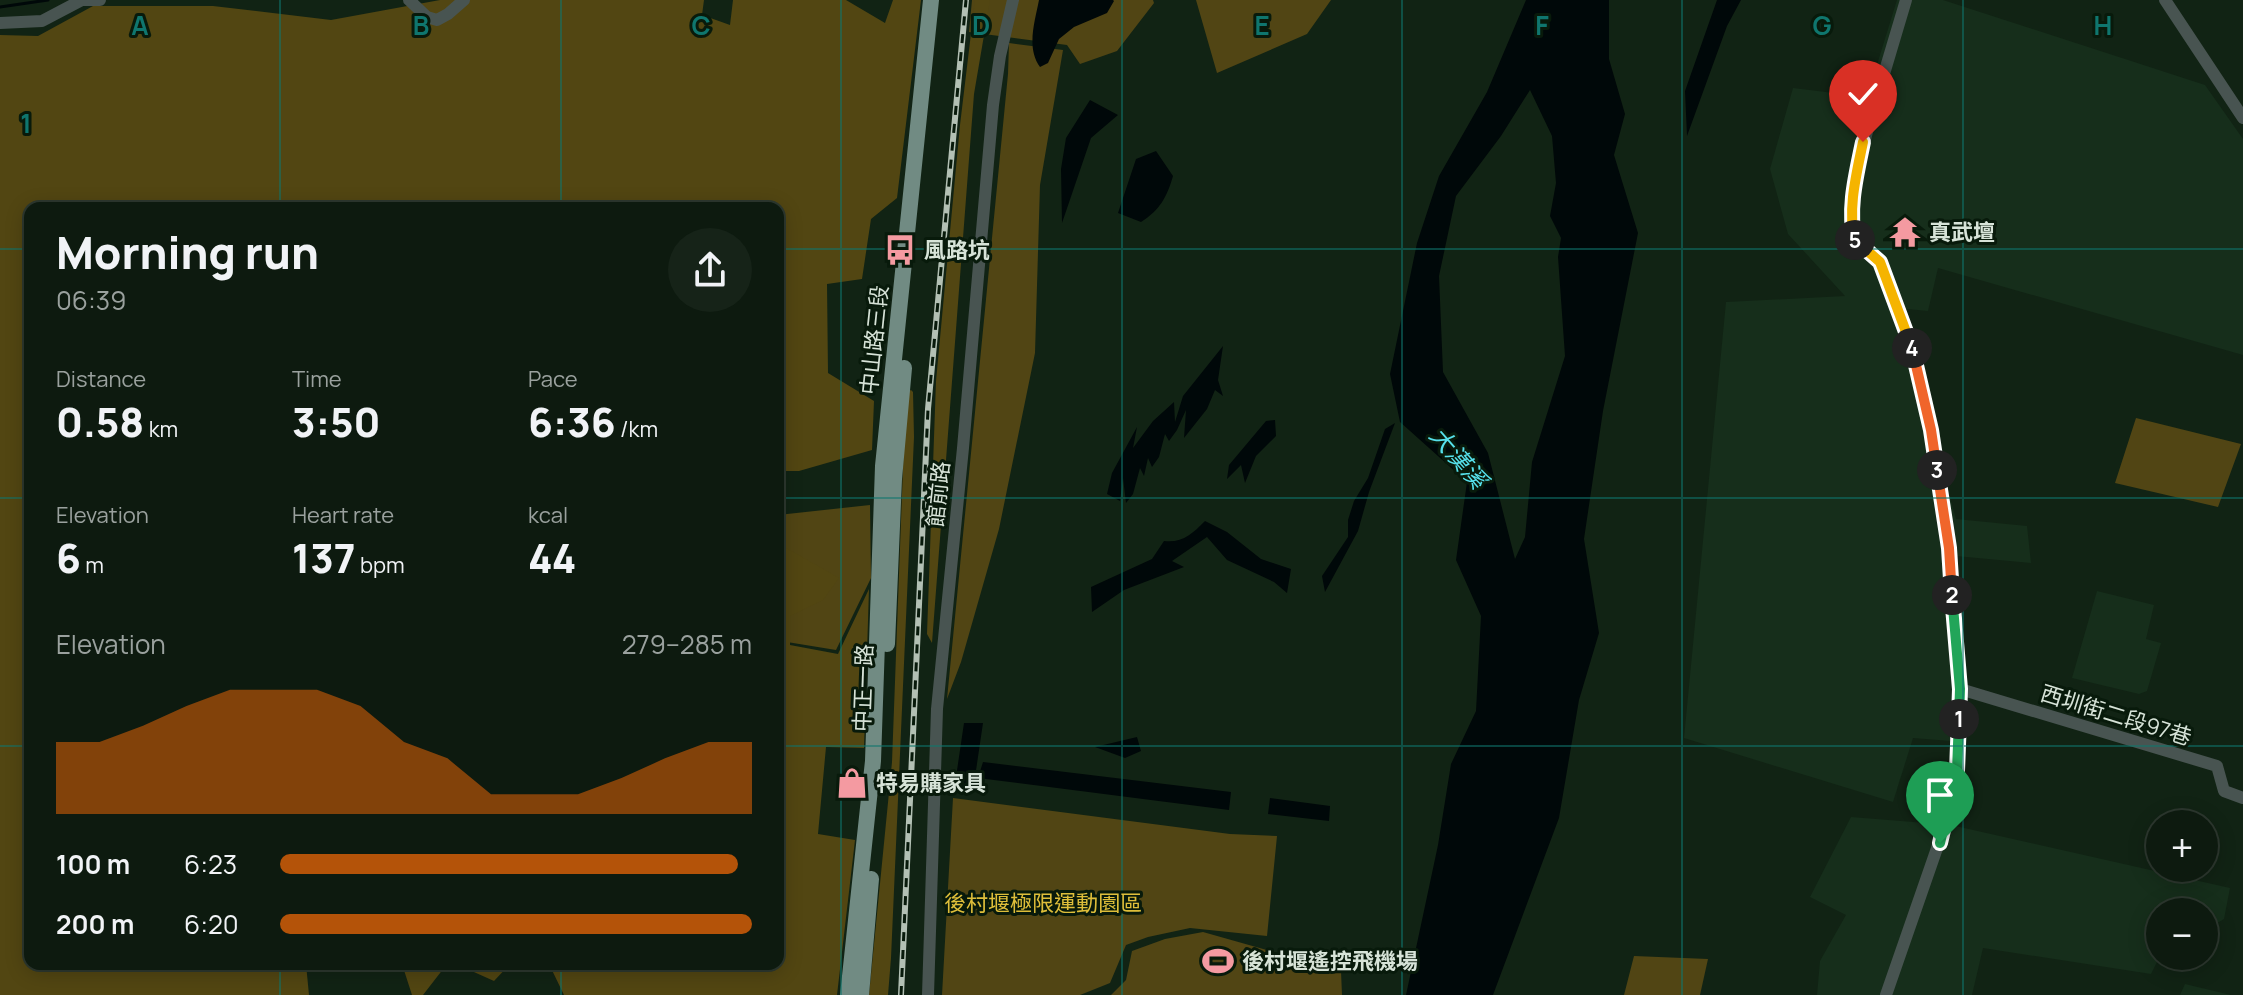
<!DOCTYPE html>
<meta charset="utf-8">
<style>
body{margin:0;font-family:Manrope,"Noto Sans TC",sans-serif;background:#162318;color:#f1f3f6;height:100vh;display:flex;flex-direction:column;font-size:30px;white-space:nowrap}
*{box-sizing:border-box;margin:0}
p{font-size:26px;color:#9aa19e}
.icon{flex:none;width:44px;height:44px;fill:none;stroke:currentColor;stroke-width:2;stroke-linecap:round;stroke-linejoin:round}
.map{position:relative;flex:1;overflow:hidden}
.drawer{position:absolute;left:24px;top:202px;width:760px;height:768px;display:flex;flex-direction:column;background:#0d1a0f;border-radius:16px;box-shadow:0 4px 20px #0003,0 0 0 2px #2d382f}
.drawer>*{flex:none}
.tools{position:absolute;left:2146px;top:810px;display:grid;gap:16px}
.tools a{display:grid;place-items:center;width:72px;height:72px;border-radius:50%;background:#0d1a0f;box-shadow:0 4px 20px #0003,0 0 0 2px #2d382f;font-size:40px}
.pin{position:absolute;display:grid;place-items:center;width:68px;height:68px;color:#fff;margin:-82px -34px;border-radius:50% 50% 50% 0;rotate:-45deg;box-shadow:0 0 8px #0007}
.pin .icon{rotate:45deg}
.km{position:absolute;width:40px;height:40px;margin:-20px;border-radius:50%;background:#222;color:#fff;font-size:22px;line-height:40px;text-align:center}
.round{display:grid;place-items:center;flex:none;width:84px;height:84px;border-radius:42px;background:#162318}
.head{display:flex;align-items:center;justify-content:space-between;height:136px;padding:0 32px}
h1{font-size:44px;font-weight:800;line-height:60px}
.metrics{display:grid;grid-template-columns:repeat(3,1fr);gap:12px;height:136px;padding:8px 32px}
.metrics div{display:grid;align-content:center}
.metrics b{font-size:40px;font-weight:800}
.metrics small{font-size:22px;font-weight:400}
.metrics p{font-size:22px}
.chart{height:224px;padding:16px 32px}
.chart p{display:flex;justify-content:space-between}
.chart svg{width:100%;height:144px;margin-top:8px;fill:#b45309;opacity:.7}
ul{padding:0 32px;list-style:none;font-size:26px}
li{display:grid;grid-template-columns:128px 96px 1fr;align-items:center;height:60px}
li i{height:20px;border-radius:10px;background:#b45309}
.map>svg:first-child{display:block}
</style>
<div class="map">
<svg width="2243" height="995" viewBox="0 0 2243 995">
<rect width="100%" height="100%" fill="#112314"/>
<path fill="#162e1b" d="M1897 0H1943L2205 85 2243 139V355L1938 268 1928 311 1897 308 1956 519 2027 526 2031 563 1956 556 1963 742 1913 738 1893 802 1684 738 1726 302 1845 296 1788 234 1770 169 1793 88 1867 97Z
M2097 591 2154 605 2146 639 2161 643 2147 691 2139 694 2072 678Z
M1851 817 1951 825 2230 888 2224 919 2204 931V912H2160V956L2151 974 1983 948 1972 995H1817L1820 961 1846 915 1810 897Z
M2185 984 2231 995H2180Z"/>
<path fill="#514514" d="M972 0H1153L1154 3 1117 51 1080 64 1067 45 969 32Z
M1196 0H1331L1307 34 1217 73Z
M1009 43 1063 50 1040 185 1035 353 999 529 961 662 947 699 1008 74Z
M2136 418 2241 444 2218 507 2115 483Z
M870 505 871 578 836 650 787 642 778 658V515Z
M953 798 1230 834 1277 836 1267 936 1190 928 1148 937 1126 945 1110 983 1080 995H942Z
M1203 932 1341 971 1342 995H1111L1126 980 1132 951 1165 939Z
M1634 956 1708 959 1700 995H1624Z"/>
<path fill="#524612" d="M440 0H704L702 15 730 25 733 0H846L885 23 893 0H921L897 198 871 219 862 279 827 284 828 373 874 401 872 450 799 471H778V208H30V964H306L309 995H0V35L38 36 93 6H213L331 20Z
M975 0H990L974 94 932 643 927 634 936 381 960 125Z
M911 390 913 392 914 437 891 958 888 995H869L892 762 904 441 909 391Z
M778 547 788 549 839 578 823 600 790 616V645L838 654 869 589 864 748 826 747 818 834 855 840 837 995H564L549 964H778Z
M402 964H447L423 995H412Z
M456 964H510L494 981Z"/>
<path fill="#000809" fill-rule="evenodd" d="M1039 0H1113L1114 1 1107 13 1074 27 1059 39 1048 63 1040 67C1026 48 1035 21 1039 0Z
M1526 0H1609V59L1625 114 1614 155 1638 233 1603 411 1584 539 1599 633 1579 700 1559 818 1493 995H1406L1438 845 1451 764 1476 711 1481 616 1456 560 1467 482 1400 422 1390 374 1417 243 1439 176 1487 92ZM1530 90 1552 136 1556 183 1550 216 1561 238 1558 257 1565 356 1532 462 1525 537 1515 559 1488 453 1443 372 1439 276 1456 196 1501 136Z
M1717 0H1741L1727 26 1687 136 1685 91Z
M1090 100 1118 115 1091 138 1062 223 1061 169 1066 138Z
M1156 151 1173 176C1167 197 1160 210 1141 222L1118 213 1136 159Z
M1223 346 1218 380 1223 396 1215 390 1207 409 1184 438 1186 410 1177 430 1169 441 1165 434 1159 457 1152 467 1148 458 1144 476 1140 468 1133 494 1126 503 1123 478 1120 501 1107 494 1112 473 1137 427 1133 448 1153 421 1174 402 1175 422 1183 396Z
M1275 420 1276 436 1256 456 1245 483 1241 465 1227 479 1229 465 1266 421Z
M1395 423 1369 492 1358 531 1325 592 1322 576 1348 537V520L1354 501 1368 478 1385 429Z
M1205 521 1227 532 1261 559 1291 569 1287 593 1274 582 1227 560 1207 537 1172 561 1184 567 1124 590 1092 612 1091 587 1152 559 1164 541C1183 543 1192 534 1205 521Z
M964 723H983L974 784H955Z
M1137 737 1141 751 1125 758 1095 747Z
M983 762 1231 792 1229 810 978 778Z
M1270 798 1330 806 1329 821 1268 814Z"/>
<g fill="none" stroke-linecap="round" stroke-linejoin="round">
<path stroke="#000809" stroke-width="3" d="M0 7 48 0"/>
<path stroke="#485451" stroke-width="12" d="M409 0 427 17 437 20 448 14 464 0
M2165 0 2243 118
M0 23 42 21 82 0H100
M1960 689 2217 766 2224 791 2243 798
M928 995 937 709 963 448 993 105 1000 56 1013 0
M1886 995 1944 828 1957 771 1960 689 1949 548 1931 430 1910 339 1880 262 1854 239C1848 190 1864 141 1878 94 1887 63 1897 31 1906 0"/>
<path stroke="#718b83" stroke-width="16" d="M887 644 894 479 904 368
M848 995 873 761 883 466 931 0
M861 995 871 879"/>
<defs>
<path id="rail" d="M901 995 928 409 966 0"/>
</defs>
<use href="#rail" stroke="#b3c0b4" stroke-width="6"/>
<use href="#rail" stroke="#081a0b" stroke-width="3" stroke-dasharray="9" stroke-linecap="butt"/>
</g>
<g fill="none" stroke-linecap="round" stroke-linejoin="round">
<defs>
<path id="split-1" d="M1940 843 1957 771 1959 719"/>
<path id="split-2" d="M1952 595 1960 689 1959 719"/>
<path id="split-3" d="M1937 470 1949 548 1952 595"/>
<path id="split-4" d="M1912 348 1931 430 1937 470"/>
<path id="split-5" d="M1855 240 1880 262 1912 348"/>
<path id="split-6" d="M1855 240C1847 209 1857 172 1863 142"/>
</defs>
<use href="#split-1" stroke="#fff" stroke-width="16"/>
<use href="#split-2" stroke="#fff" stroke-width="16"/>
<use href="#split-3" stroke="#fff" stroke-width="16"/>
<use href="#split-4" stroke="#fff" stroke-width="16"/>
<use href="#split-5" stroke="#fff" stroke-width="16"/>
<use href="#split-6" stroke="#fff" stroke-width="16"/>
<use href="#split-1" stroke="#22a559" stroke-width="10"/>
<use href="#split-2" stroke="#22a559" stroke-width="10"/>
<use href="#split-3" stroke="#f0652b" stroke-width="10"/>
<use href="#split-4" stroke="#f0652b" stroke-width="10"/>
<use href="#split-5" stroke="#f5b400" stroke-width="10"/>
<use href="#split-6" stroke="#f5b400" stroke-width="10"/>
</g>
<path fill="none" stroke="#0f766e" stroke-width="2" stroke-opacity="0.55" d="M280 0V208M561 0V208M841 0V995M1122 0V995M1402 0V995M1682 0V995M1963 0V995M0 249H30M778 249H2243M0 498H30M778 498H2243M0 746H30M778 746H2243M280 964V995M561 964V995"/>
<defs>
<symbol id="temple-bare" viewBox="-9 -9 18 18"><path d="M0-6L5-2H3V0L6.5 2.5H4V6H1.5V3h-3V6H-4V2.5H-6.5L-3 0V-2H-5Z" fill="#f49aa1" stroke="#081a0b" stroke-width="2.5" paint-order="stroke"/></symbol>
<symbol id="bus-bare" viewBox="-9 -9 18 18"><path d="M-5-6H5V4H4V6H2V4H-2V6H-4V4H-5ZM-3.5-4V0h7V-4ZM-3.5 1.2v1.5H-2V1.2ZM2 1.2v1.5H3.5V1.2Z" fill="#f49aa1" stroke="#081a0b" stroke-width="2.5" paint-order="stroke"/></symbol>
<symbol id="shop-bare" viewBox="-9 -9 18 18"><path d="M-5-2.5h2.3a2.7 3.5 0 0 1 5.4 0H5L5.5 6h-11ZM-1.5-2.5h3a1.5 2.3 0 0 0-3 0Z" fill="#f49aa1" stroke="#081a0b" stroke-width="2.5" paint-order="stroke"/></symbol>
<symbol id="stadium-bare" viewBox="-9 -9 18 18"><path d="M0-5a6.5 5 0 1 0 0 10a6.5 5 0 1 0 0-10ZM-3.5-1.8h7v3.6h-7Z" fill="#f49aa1" stroke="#081a0b" stroke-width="2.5" paint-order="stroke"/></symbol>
</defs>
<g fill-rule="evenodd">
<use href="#temple-bare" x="1883" y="210" width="44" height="44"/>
<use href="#bus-bare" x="878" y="228" width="44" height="44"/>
<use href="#shop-bare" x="830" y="761" width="44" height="44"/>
<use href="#stadium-bare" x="1196" y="939" width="44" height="44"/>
</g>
<g text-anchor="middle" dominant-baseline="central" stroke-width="6" stroke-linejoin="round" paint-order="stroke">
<g font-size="22" font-weight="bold" fill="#d7e3d8" stroke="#081a0b" text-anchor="start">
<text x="1929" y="232">真武壇</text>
<text x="924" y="250">風路坑</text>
<text x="876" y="783">特易購家具</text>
<text x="1242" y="961">後村堰遙控飛機場</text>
</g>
<g font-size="22" fill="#d7e3d8" stroke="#081a0b">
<text transform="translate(874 340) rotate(-84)">中山路三段</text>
<text transform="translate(938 494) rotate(-84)">館前路</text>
<text transform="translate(863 688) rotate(-88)">中正一路</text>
<text transform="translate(2116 715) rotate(17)">西圳街二段97巷</text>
</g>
<g font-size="22" fill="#debe3a" stroke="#081a0b">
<text x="1043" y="903">後村堰極限運動園區</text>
</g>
<g font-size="24" font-style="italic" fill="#56e0eb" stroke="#081a0b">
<text transform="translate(1459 457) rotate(49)">大漢溪</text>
</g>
</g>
<g font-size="26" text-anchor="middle" font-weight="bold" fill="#0f766e" stroke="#081a0b" stroke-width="6" stroke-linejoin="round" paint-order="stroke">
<text x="140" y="35">A</text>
<text x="421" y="35">B</text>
<text x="701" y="35">C</text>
<text x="981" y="35">D</text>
<text x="1262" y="35">E</text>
<text x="1542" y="35">F</text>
<text x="1822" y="35">G</text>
<text x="2103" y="35">H</text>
<text x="26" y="133">1</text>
</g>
</svg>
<div class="tools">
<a>+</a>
<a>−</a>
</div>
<div class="pin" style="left:1940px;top:843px;background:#1e9e55"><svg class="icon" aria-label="arrive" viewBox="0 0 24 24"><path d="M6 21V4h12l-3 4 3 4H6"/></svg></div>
<div class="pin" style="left:1863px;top:142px;background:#d93025"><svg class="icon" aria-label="check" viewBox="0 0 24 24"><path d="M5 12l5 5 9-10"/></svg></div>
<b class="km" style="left:1959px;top:719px">1</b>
<b class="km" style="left:1952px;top:595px">2</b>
<b class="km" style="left:1937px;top:470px">3</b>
<b class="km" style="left:1912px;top:348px">4</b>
<b class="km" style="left:1855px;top:240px">5</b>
<section class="drawer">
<div class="head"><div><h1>Morning run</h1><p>06:39</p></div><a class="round"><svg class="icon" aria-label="share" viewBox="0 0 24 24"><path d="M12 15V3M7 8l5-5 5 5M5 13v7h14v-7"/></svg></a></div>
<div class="metrics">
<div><p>Distance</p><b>0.58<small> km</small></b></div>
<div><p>Time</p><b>3:50</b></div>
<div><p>Pace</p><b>6:36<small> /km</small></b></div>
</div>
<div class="metrics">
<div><p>Elevation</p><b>6<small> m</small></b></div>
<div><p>Heart rate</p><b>137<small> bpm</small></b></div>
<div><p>kcal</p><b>44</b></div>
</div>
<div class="chart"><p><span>Elevation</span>279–285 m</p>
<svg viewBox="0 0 160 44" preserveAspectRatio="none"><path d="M0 44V22L10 22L20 17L30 11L40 6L50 6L60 6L70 11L80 22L90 27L100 38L110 38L120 38L130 33L140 27L150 22L160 22V44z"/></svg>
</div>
<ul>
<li><b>100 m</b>6:23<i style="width:97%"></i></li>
<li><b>200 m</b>6:20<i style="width:100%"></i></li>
</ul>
</section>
</div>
